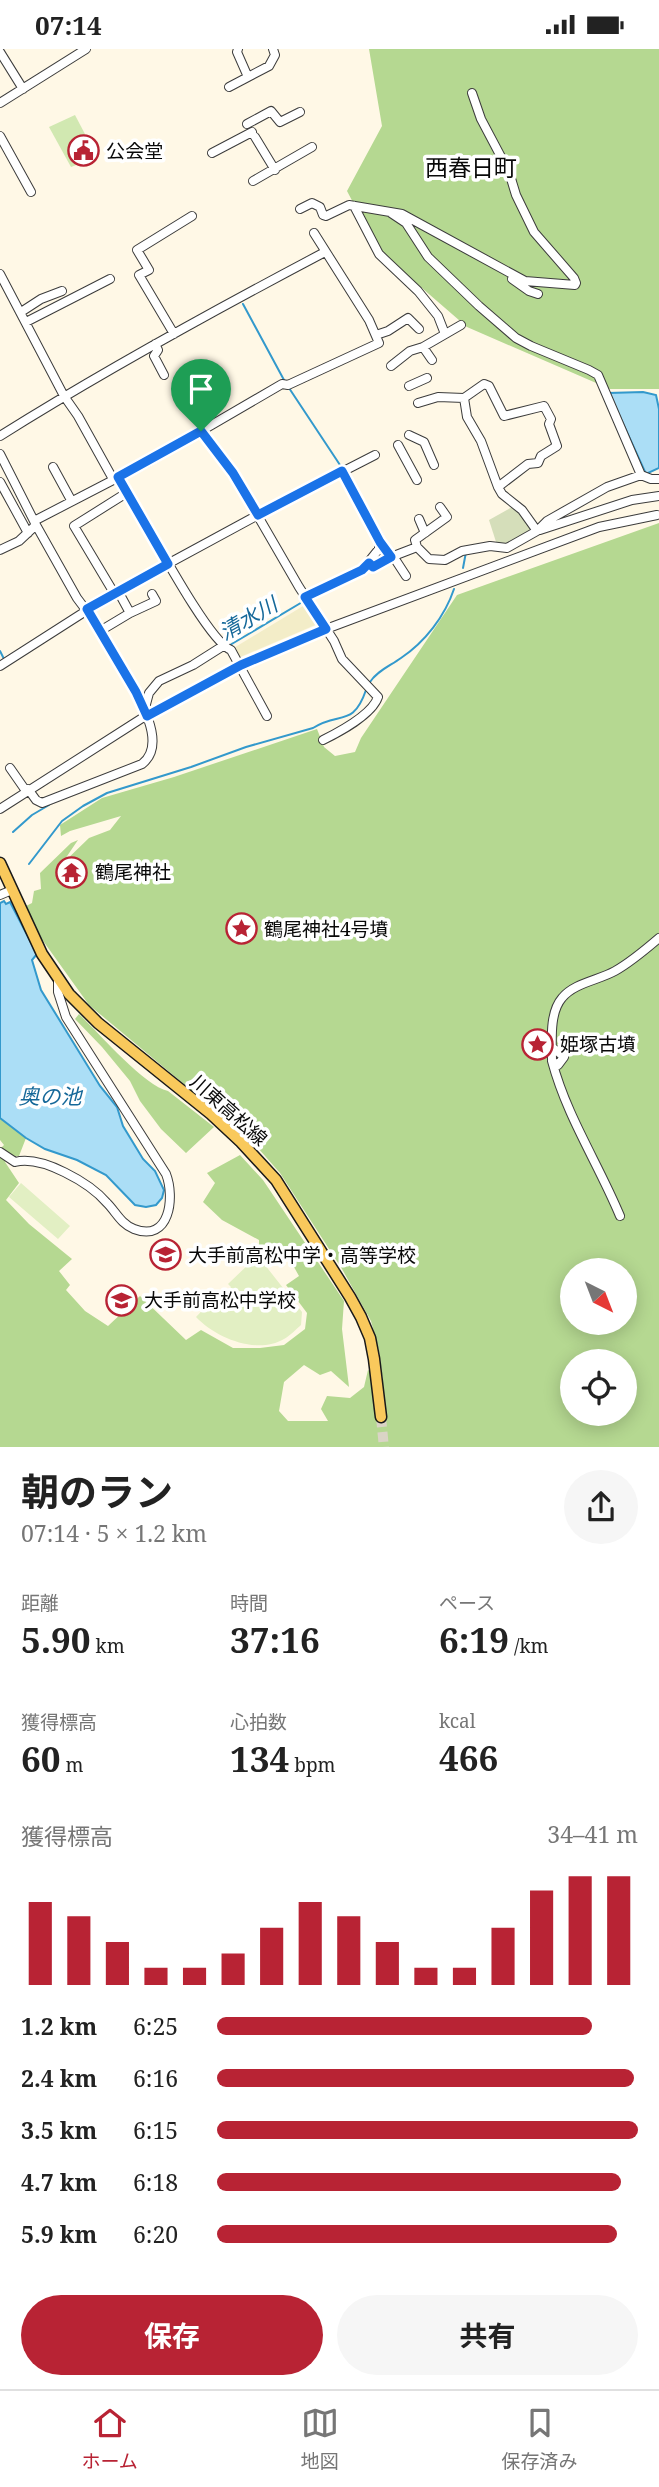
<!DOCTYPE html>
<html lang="ja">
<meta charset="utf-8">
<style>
body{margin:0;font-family:"Noto Serif","Noto Sans JP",serif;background:#f6f6f6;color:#222;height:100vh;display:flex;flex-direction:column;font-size:26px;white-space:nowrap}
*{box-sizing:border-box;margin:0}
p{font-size:23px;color:#767676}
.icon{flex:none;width:38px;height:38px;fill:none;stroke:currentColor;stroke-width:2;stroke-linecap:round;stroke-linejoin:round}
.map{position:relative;height:1398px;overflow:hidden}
.panel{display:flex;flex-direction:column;background:#fff;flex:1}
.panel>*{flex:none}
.needle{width:46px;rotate:138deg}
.buttons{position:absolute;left:560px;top:1209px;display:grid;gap:14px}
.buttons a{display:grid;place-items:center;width:77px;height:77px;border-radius:50%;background:#fff;box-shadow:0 4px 18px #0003;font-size:35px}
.pin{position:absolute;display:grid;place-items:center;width:60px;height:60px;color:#fff;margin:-72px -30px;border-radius:50% 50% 50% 0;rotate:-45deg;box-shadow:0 0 7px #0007}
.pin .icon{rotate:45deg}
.round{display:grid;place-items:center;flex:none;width:74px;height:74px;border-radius:37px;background:#f6f6f6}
.summary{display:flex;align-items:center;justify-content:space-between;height:119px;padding:0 21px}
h1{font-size:38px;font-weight:700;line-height:52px}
.stats{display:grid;grid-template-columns:repeat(3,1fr);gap:10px;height:119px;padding:7px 21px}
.stats div{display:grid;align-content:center}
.stats b{font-size:35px;font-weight:700}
.stats small{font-size:19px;font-weight:400}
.stats p{font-size:19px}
.chart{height:196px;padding:14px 21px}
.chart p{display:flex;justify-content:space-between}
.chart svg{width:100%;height:126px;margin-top:7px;stroke:#b82334;stroke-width:6}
.cta{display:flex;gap:14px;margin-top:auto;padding:14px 21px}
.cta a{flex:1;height:80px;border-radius:42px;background:#b82334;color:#fff;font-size:28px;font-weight:700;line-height:80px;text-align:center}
.cta a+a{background:#f6f6f6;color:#222}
ul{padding:0 21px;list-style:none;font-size:23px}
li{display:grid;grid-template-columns:112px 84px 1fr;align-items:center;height:52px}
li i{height:18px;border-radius:9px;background:#b82334}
.status{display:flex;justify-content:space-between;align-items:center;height:49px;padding:0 35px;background:#fff;direction:ltr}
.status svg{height:19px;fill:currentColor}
.tabs{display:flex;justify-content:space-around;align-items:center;height:98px;border-top:2px solid #e0e0e0;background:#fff;font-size:19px;color:#767676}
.tabs a{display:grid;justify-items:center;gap:4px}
.tabs .active{color:#b82334}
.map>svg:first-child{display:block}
</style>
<div class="status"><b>07:14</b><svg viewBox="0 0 49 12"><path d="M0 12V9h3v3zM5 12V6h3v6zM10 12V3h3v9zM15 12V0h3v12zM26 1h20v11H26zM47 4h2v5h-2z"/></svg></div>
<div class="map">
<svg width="659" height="1399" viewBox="0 0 659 1399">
<rect width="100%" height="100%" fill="#fff8e6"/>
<path fill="#f3edc8" d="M308 554 320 574 238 609 232 600Z"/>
<path fill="#d1e8b1" d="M75 66 97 108 71 118 49 78Z"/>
<path fill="#b5d891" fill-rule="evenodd" d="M369 0H659V340H610L467 278 378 201 347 142 382 77Z
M659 474V1398H0V1100L4 1096 0 1091V1069L26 1089 19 1107H9L5 1113 19 1134 6 1151 29 1175 72 1210 59 1222 70 1236 66 1241 85 1262 108 1277 140 1247 186 1291 201 1281 233 1299H260L284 1296 305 1280 307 1264 286 1236 299 1227 281 1195 263 1206 259 1203V1191L222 1171 203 1153 215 1134 207 1124 240 1106 263 1131 344 1252 342 1280 349 1338 331 1322 320 1326 304 1316 284 1333 279 1362 288 1372H328L321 1360 327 1347 350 1349 364 1338 368 1321 383 1332 379 1302 371 1272 342 1220 280 1124 250 1090 89 956 41 889 26 857 32 854 34 842 41 840 40 824 71 794 78 791 61 816 89 789 110 781 121 767 70 782 61 787 60 776 102 749 174 728 317 680 324 698 335 707 355 703 361 689 457 546ZM572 1222H625V1274H572ZM572 1312H625V1365H572Z
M79 965C99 984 144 1037 168 1042L214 1078 186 1104 161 1080 140 1052 130 1032 102 998 75 970Z"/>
<path fill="#d5deba" d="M514 457 522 464 533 483 515 494 497 496 489 471Z"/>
<path fill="#e2efc3" d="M21 1134 70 1177 58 1190 9 1148Z
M253 1211H261L302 1263 301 1276C296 1280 290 1287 284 1290 257 1306 216 1289 196 1268L215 1248 226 1244 231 1238 228 1235Z"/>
<path fill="#abdef6" stroke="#39c" stroke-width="2" d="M643 343 656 346 659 360V419L646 425 609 344Z
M4 852 6 855 10 853 37 905 32 911 41 941 100 1037 117 1058 123 1077 143 1110 155 1122 164 1141 162 1149 156 1156 146 1158 135 1156 106 1126 77 1111 45 1100 26 1089 0 1069V854Z"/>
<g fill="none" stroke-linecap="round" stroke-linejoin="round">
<path stroke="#39c" stroke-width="2" d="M243 255 284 331
M289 339 342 419
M463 519 466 503
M230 596 304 552
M0 602 4 610
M370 633C377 622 390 617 401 609 425 593 445 567 454 540
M13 783 32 766 49 756
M29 815 62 772 83 757 107 744 191 718 246 698 313 679C339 662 353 679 366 641"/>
<path stroke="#dad4c5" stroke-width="10" stroke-dasharray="10 5" stroke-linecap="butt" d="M381 1368 384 1399"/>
<defs>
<path id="minor" d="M0 3 23 40
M248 28 269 17 275 6 273 0
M229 38 248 28 237 3 238 0
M0 54 86 0
M247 75 271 62 280 73 300 63
M0 87 31 143
M255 88 275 121
M212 104 252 83
M253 132 312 98
M354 157 379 205 418 242 438 267 445 285
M300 160 312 154 320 158 323 166 326 167 349 156 402 165 525 232 575 236 576 234 574 229 534 183 516 146 509 123 481 70 472 44
M391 164 406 174 428 208 479 257 516 289 531 297 589 321 598 326 641 426 651 430H659
M0 225 64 347 78 367 113 430
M512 230 529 242 538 245
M21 263 41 250 62 242
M26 273 110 230
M174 285 139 226 149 221 137 201 192 167
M376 286 388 282 408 269 419 280
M155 295 158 301 154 307 164 326
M423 298 461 276
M391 317 410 302 423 298 432 311
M409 337 427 329
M188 341 208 378
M464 349 467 368 481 392 498 438 502 445 522 461 537 482 547 472 607 438 641 426
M418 354 438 348 464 349 484 335 489 337 504 367 544 357 551 370 549 375 557 397 541 407 538 414 528 415 498 438
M201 382 233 424 299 538 334 592 342 610 378 648C372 666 339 683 323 691
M409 386 424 393 434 416
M0 387C105 321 215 261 325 203
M398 396 417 431
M0 405 34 472
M53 418 71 451
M118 428C138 457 206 592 231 601L267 667
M0 433 28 484
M419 470 425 484
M36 476 77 549 86 561
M540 481 632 451 659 447
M380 493 391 508 417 498 429 510 445 511 462 502 490 497 507 499 537 482
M417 498 415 491 447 468 440 458
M0 501 19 492 36 476 34 472 148 413 282 335 288 336 379 294 369 271 314 184
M393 507 406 527
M369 514 373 518 391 508
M114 544 74 477 128 443
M305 548 362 521 379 500V488L342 423
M130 564 156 552 152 545
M100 582 130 564 118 542
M0 617 114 544 258 466 375 406
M145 659 149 644 159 632 193 616 223 597
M10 719 26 742
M28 740 36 751 42 754 142 715C173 691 127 631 114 608 105 592 98 575 87 560
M0 760 147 666 224 625 272 602 326 580 599 478 657 466
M0 846 12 841
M552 998 564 1008 558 1016 552 1012C552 993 549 964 562 949 574 934 599 931 615 922 631 913 645 901 659 889
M552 1012C567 1068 598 1114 620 1167
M0 1103 15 1113C42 1106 90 1134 107 1154 116 1163 121 1175 134 1180 170 1194 175 1148 166 1125L66 968 58 943V930"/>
<path id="major" d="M0 814 42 905 69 945 98 974 211 1065 241 1093 276 1131 350 1248 361 1268 370 1289 374 1310 381 1368"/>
</defs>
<use href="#minor" stroke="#3c3c3c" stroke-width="10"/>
<use href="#major" stroke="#1a1a1a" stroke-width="13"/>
<use href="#minor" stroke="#fff" stroke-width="8"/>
<use href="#major" stroke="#f9c95c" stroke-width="10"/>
</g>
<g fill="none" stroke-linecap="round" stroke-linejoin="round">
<defs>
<path id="route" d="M201 382 233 424 258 466 342 422 380 493 391 508 373 518 369 514 362 521 305 548 326 580 241 616 147 667 136 643 87 560 168 515 118 428Z"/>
</defs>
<use href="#route" stroke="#fff" stroke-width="14"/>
<use href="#route" stroke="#1a73e8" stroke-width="9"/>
</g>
<defs>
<symbol id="civic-ring" viewBox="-11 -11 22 22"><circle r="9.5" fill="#fff" stroke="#b82334" stroke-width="1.5"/><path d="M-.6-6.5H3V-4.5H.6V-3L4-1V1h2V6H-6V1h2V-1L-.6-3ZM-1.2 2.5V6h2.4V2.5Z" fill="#b82334"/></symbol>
<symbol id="temple-ring" viewBox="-11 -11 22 22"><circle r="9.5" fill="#fff" stroke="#b82334" stroke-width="1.5"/><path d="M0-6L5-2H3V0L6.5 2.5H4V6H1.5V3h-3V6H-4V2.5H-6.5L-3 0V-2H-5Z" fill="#b82334"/></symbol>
<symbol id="sight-ring" viewBox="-11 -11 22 22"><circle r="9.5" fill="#fff" stroke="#b82334" stroke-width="1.5"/><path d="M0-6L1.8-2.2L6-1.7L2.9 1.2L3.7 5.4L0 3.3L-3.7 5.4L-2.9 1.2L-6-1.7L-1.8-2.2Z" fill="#b82334"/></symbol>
<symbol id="school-ring" viewBox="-11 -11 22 22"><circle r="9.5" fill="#fff" stroke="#b82334" stroke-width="1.5"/><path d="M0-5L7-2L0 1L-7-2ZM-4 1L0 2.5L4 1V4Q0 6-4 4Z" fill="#b82334"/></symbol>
</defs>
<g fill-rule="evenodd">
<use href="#civic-ring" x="66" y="84" width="35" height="35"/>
<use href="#temple-ring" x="54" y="806" width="35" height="35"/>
<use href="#sight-ring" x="224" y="862" width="35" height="35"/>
<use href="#sight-ring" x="520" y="978" width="35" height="35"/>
<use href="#school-ring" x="148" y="1188" width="35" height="35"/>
<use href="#school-ring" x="104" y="1234" width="35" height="35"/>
</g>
<g text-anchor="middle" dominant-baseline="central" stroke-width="7" stroke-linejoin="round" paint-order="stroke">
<g font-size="19" fill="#090909" stroke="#fff" text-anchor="start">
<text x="106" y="102">公会堂</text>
<text x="95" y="823">鶴尾神社</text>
<text x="264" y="880">鶴尾神社4号墳</text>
<text x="560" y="995">姫塚古墳</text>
<text x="188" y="1206">大手前高松中学・高等学校</text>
<text x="144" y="1251">大手前高松中学校</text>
</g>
<g font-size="19" fill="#090909" stroke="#fff">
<text transform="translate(229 1061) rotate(42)">川東高松線</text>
</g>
<g font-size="21" font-style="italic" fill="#156899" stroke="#fff">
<text transform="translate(248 569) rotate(-30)">清水川</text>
<text x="50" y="1047">奥の池</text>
</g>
<g font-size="23" fill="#090909" stroke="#fff">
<text x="471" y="118">西春日町</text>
</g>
</g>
</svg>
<div class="buttons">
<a><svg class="needle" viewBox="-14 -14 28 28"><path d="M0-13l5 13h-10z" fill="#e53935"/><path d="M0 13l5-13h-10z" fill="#767676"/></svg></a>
<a><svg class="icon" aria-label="locate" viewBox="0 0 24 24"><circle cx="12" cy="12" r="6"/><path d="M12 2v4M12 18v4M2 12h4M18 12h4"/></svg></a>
</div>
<div class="pin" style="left:201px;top:382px;background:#1e9e55"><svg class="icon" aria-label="arrive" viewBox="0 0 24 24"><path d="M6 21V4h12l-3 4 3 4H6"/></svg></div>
</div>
<section class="panel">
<div class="summary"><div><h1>朝のラン</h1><p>07:14 · 5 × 1.2 km</p></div><a class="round"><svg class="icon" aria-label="share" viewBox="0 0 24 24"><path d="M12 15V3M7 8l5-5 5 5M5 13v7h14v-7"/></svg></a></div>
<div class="stats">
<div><p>距離</p><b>5.90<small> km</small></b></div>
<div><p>時間</p><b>37:16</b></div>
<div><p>ペース</p><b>6:19<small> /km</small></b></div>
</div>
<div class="stats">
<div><p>獲得標高</p><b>60<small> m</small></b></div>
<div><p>心拍数</p><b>134<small> bpm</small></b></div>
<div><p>kcal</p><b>466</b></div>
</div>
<div class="chart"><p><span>獲得標高</span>34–41 m</p>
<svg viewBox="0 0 160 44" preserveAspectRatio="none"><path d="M5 44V15M15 44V20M25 44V29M35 44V38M45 44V38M55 44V33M65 44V24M75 44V15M85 44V20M95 44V29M105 44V38M115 44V38M125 44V24M135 44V11M145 44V6M155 44V6"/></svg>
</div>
<ul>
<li><b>1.2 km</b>6:25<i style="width:89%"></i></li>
<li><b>2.4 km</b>6:16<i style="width:99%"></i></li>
<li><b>3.5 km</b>6:15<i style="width:100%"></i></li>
<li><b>4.7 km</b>6:18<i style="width:96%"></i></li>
<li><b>5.9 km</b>6:20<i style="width:95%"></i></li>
</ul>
<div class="cta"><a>保存</a><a>共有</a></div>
</section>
<nav class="tabs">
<a class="active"><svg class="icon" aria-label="home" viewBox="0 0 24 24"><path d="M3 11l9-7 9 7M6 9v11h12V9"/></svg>ホーム</a>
<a><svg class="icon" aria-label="map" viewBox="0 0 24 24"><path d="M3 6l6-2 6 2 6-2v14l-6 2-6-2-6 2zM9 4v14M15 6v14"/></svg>地図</a>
<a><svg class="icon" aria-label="saved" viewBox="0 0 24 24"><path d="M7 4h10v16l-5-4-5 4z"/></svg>保存済み</a>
</nav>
